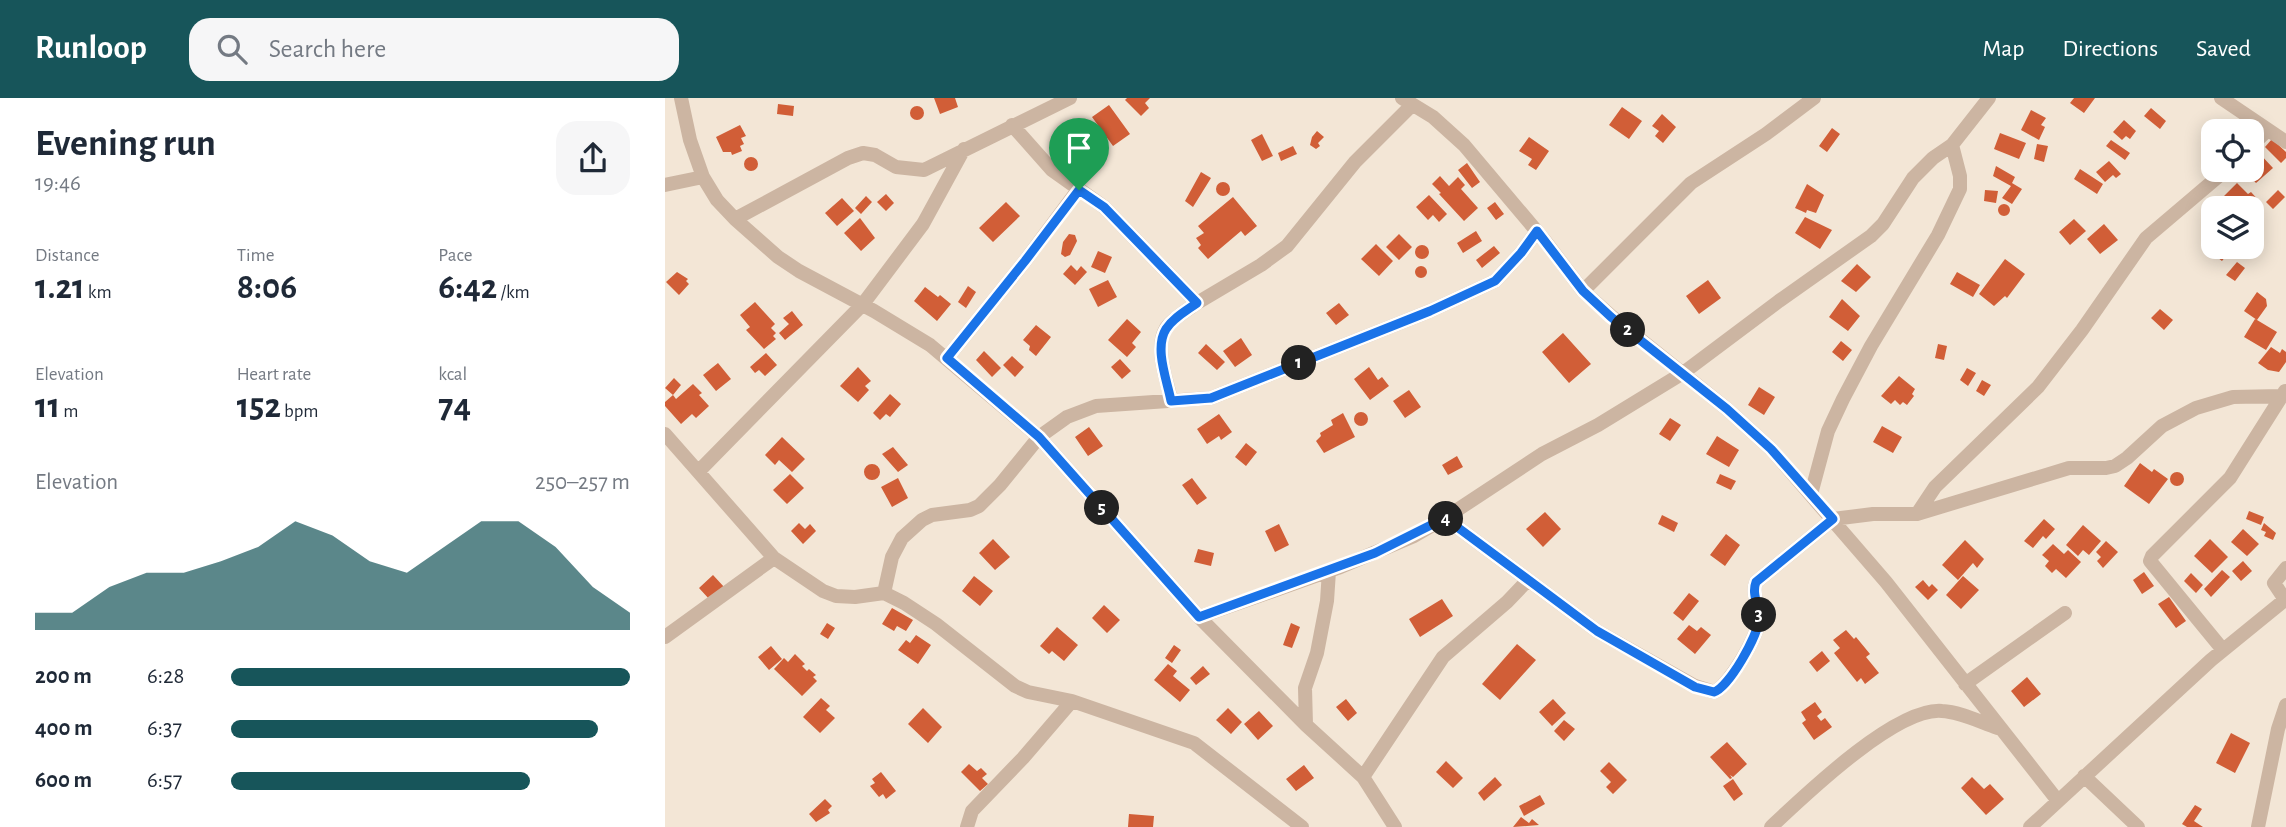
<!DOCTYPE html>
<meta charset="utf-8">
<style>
body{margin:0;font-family:"Alegreya Sans",sans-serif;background:#f6f6f7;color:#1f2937;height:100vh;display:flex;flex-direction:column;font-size:26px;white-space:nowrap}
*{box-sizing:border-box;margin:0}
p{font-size:23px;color:#747a83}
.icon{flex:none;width:38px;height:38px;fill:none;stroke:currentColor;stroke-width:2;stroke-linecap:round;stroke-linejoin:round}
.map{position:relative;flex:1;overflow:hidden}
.sheet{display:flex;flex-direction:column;background:#fff;width:665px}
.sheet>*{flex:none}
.tools{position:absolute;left:1536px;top:21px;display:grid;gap:14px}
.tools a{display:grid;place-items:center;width:63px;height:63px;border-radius:14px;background:#fff;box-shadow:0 4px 18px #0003;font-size:35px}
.pin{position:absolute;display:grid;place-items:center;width:60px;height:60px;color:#fff;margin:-72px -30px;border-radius:50% 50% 50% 0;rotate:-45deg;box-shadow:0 0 7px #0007}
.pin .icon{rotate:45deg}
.km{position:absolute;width:35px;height:35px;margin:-18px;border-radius:50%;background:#222;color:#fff;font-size:19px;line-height:35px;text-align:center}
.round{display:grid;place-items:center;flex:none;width:74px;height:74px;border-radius:21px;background:#f6f6f7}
.head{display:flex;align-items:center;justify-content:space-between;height:119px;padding:0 35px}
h1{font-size:38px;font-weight:700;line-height:52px}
.figures{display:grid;grid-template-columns:repeat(3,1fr);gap:10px;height:119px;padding:7px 35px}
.figures div{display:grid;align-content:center}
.figures b{font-size:35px;font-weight:700}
.figures small{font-size:19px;font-weight:400}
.figures p{font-size:19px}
.chart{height:196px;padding:14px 35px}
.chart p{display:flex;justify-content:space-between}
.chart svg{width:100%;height:126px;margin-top:7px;fill:#17555a;opacity:.7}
ul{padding:0 35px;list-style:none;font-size:23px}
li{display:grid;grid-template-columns:112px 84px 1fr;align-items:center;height:52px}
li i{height:18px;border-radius:9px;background:#17555a}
header{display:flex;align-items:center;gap:42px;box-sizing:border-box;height:98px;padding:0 35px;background:#17555a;color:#fff}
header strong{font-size:33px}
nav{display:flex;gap:38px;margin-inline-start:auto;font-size:24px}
.search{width:490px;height:63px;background:#f6f6f7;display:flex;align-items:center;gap:18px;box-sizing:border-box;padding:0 24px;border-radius:21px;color:#747a83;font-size:26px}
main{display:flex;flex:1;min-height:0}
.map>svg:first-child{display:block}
</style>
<header>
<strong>Runloop</strong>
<div class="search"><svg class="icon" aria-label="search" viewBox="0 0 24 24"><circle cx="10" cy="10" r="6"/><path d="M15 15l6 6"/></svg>Search here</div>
<nav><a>Map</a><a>Directions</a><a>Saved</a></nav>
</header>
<main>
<section class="sheet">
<div class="head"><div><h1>Evening run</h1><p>19:46</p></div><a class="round"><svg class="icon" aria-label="share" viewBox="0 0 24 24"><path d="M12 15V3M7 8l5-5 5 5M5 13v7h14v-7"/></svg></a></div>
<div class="figures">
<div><p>Distance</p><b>1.21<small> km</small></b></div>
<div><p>Time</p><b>8:06</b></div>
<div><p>Pace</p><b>6:42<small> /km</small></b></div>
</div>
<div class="figures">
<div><p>Elevation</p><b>11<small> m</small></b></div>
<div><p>Heart rate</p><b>152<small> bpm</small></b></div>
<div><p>kcal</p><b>74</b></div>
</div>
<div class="chart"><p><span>Elevation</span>250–257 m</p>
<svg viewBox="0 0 160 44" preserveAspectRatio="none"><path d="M0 44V38L10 38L20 29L30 24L40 24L50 20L60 15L70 6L80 11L90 20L100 24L110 15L120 6L130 6L140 15L150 29L160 38V44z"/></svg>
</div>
<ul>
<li><b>200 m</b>6:28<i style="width:100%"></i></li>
<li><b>400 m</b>6:37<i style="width:92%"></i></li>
<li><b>600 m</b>6:57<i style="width:75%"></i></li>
</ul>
</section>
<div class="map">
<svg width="1621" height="729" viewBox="0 0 1621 729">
<rect width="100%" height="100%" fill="#f3e6d6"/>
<path fill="#d15e37" d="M269 0H290L293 9 275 16Z
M462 0H485L480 5 484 10 476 18 460 2Z
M1409 0H1430L1419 15 1405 5Z
M113 6 129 8 128 18 112 16Z
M444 7 465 36 448 48 427 19Z
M245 15a7 7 0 1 1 14 0a7 7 0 1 1-14 0Z
M957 9 977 23 964 41 944 27Z
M1486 10 1501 23 1495 31 1479 18Z
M1366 12 1381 20 1376 27 1380 29 1374 42 1356 32Z
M997 16 1011 29 998 45 990 38 994 33 987 28Z
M1459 22 1471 33 1465 41 1461 38 1457 42 1448 34Z
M75 27 81 38 76 40 79 46 75 48 77 53 67 57 66 54H58L51 39Z
M1167 30 1175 36 1162 54 1154 48Z
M652 33 659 39 653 45 655 48 651 51 645 47 647 39Z
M1335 35 1361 45 1354 61 1329 51Z
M597 36 608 58 597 63 586 42Z
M864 39 884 53 871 72 863 67 867 61 854 53Z
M1607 41 1621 54V60L1616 65 1600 49Z
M1446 42 1465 55 1460 62 1441 48Z
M1372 46 1383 48 1379 64 1369 61Z
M628 48 632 56 616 63 613 55Z
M1594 55 1608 70 1591 85 1579 72H1587V60Z
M79 66a7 7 0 1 1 14 0a7 7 0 1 1-14 0Z
M1444 63 1456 76 1451 80 1448 77 1440 84 1431 74Z
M802 65 815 84 807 90 793 72Z
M1331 68 1350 79 1347 85 1357 91 1347 106 1337 100 1346 88 1328 78Z
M1415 71 1438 86 1432 96 1409 81Z
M536 74 546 80 528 109 520 103Z
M775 78 784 88 793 79 800 87 796 91 813 110 799 123 774 96 776 95 767 86Z
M551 91a7 7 0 1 1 14 0a7 7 0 1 1-14 0Z
M1572 85 1583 96 1586 94 1596 105 1587 114V110H1569L1558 99Z
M1142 86 1159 97 1151 115 1142 112 1141 115 1130 110Z
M1320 92 1333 93 1331 105 1319 103Z
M1613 92 1620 99 1608 111 1601 104Z
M221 96 229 105 221 113 212 104Z
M764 97 782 116 774 124 768 117 763 122 751 109Z
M201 98 207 104 196 116 190 110Z
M568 99 592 128 580 138 576 133 543 161 533 150 536 147 531 140 539 135 533 128Z
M177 100 189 113 172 128 160 115Z
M341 104 355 118 328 144 314 130Z
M830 104 839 116 831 122 822 110Z
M1333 112a6 6 0 1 1 12 0a6 6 0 1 1-12 0Z
M1140 119 1167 132 1155 151 1130 135Z
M195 120 210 140 196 153 179 135Z
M1409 121 1421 133 1405 147 1394 134Z
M1439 126 1453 142 1435 156 1422 141Z
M811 133 817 143 798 155 792 145Z
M404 136 410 137 412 143 405 157 400 159 396 156 398 144Z
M734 136 747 149 734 162 721 149Z
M1549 136V149H1568L1557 163 1539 149Z
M711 146 728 163 714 178 696 161Z
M750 154a7 7 0 1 1 14 0a7 7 0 1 1-14 0Z
M829 148 835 155 817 170 811 162Z
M433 153 447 159 440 175 426 169Z
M1340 161 1360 176 1342 200 1340 198 1329 208 1314 196Z
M1572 164 1580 170 1570 183 1561 177Z
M1192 166 1206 179 1191 194 1176 183Z
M406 167 412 173 416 168 422 174 410 187 398 176Z
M750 174a6 6 0 1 1 12 0a6 6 0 1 1-12 0Z
M12 174 23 181 21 183 24 186 14 197 1 184Z
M1292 174 1315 187 1308 199 1285 186Z
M443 182 452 199 433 209 424 191Z
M1043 182 1056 200 1034 216 1021 198Z
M303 188 311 194 301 210 293 204Z
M260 189 273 199 275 197 286 206 272 223 249 203Z
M1592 194 1601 201 1602 208 1592 222 1612 234 1601 252 1579 239 1590 221 1592 222 1579 213Z
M1177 201 1195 218 1183 233 1164 219Z
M90 204 110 226 106 230 111 235 108 238 111 241 99 251 81 232 85 229 75 217Z
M674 205 684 217 671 227 661 215Z
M1495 211 1508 222 1499 232 1486 220Z
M127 213 138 227 120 242 114 235 124 226 118 220Z
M462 221 476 234 467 245 471 249 462 259 443 242Z
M371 227 386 239 371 258 364 252 365 248 358 242Z
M898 235 926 266 904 285 877 254Z
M576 240 587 257 570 269 558 253Z
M1176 243 1187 252 1178 263 1167 254Z
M541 246 560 264 552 272 533 255Z
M1273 246 1282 248 1279 262 1270 260Z
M1606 249 1615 255 1617 251 1621 254V264L1614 274 1603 272 1593 265Z
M319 253 336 270 327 279 311 262Z
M101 255 112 267 100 278 94 272 90 275 85 269Z
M347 258 359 269 350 279 338 267Z
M455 261 466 273 457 281 446 269Z
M53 265 66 281 51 293 38 277Z
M193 269 206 283 200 288 204 292 193 304 175 288Z
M704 269 713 282 717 279 724 288 705 302 689 281Z
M1302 270 1311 275 1303 288 1295 282Z
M1234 278 1250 291 1247 296 1249 298 1242 307 1238 304 1235 307 1230 302 1226 306 1216 298Z
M9 280 16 287 8 297 0 290Z
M1317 282 1326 287 1319 298 1311 293Z
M28 286 37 295 34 297 44 308 31 320 27 316 16 326 0 308V304L8 297 11 301Z
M1094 289 1110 299 1099 317 1083 307Z
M744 292 756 309 740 320 728 303Z
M225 296 236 306 225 319 221 316 215 322 208 315Z
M689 321a7 7 0 1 1 14 0a7 7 0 1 1-14 0Z
M678 315 690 339 659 355 651 343 656 338 655 335 668 327 666 322Z
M554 316 567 334 556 342 554 338 542 346 532 331Z
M1005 320 1016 327 1005 343 994 336Z
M1217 328 1237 339 1228 355 1208 344Z
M424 329 438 348 423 358 410 339Z
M1052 338 1074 352 1064 369 1041 356Z
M117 339 140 361 127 374 114 362 110 367 100 357Z
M581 345 592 354 581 368 570 359Z
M228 349 243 367 233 374 217 356Z
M792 358 798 369 783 377 777 367Z
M1475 365 1487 374 1489 371 1503 381 1484 406 1459 388Z
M199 374a8 8 0 1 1 16 0a8 8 0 1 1-16 0Z
M1505 381a7 7 0 1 1 14 0a7 7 0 1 1-14 0Z
M125 376 139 390 122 406 108 392Z
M1055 376 1071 383 1066 392 1051 385Z
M233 380 243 400 227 409 216 389Z
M527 380 542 400 532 407 517 387Z
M1584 413 1599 419 1596 427 1581 421Z
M880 414 896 431 878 449 861 431Z
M997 417 1013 425 1009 434 993 426Z
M1379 421 1390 431 1381 441 1378 438 1368 450 1359 443Z
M134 425 140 431 145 426 151 433 138 446 126 433Z
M1599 425 1611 435 1608 442 1599 438 1601 434 1596 432Z
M614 426 624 447 610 454 600 433Z
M1418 427 1436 443 1424 457 1418 452 1413 458 1401 447Z
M1578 431 1594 446 1582 458 1566 444Z
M1061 436 1075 447 1060 468 1045 457Z
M328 441 345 459 330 472 314 455Z
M1545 441 1563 459 1547 475 1529 458Z
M1300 442 1319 461 1312 470 1308 465 1293 482 1277 467Z
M1441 443 1453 454 1438 470 1432 463 1436 459 1431 454Z
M1388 446 1399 456 1403 452 1416 464 1401 480 1391 471 1387 475 1380 468 1384 463 1377 457Z
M533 451 549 455 546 468 529 464Z
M1578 463 1587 473 1576 483 1567 473Z
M1557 472 1565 479 1546 499 1539 491Z
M1479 474 1489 488 1477 496 1468 482Z
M1526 475 1538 487 1531 495 1519 483Z
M48 477 60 490 45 502 34 490Z
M309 478 328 493 315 508 297 493Z
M1298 478 1314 492 1296 511 1281 497Z
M1258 482 1264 489 1267 486 1273 492 1263 502 1250 489Z
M1024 495 1034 503 1018 523 1008 515Z
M1504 499 1521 523 1511 530 1493 506Z
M777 501 788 518 755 539 744 521Z
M439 507 455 522 442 535 427 520Z
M227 510 248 522 241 533 232 528 229 533 217 526Z
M162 525 170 530 163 541 155 536Z
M626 525 635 529 627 550 618 547Z
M1024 527 1032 533 1036 529 1046 537 1030 556 1012 541Z
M392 529 413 547 399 563 387 553 384 556 375 548Z
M1181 532 1189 541 1191 539 1205 556 1201 559 1214 575 1200 586 1196 580 1192 584 1169 555 1175 550 1168 542Z
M251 537 266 547 253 566 233 552 241 542 245 545Z
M852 546 871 562 835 602 817 586Z
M509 547 516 552 507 565 500 560Z
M106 548 117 561 104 572 93 559Z
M1157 553 1165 563 1152 574 1144 564Z
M130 556 140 566 137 568 142 573 144 571 151 577 148 579 152 583 137 598 109 571 119 560 123 564Z
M503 566 512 573 508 578 525 592 515 604 489 582Z
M538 568 545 576 531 587 525 580Z
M1362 579 1376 596 1359 609 1346 593Z
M156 600 165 608 161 612 170 620 155 635 138 619Z
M681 601 692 615 683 623 671 609Z
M888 601 901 615 887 628 874 614Z
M1150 604 1157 614 1152 618 1156 623 1160 620 1167 629 1149 642 1137 625 1141 622 1136 614Z
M258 610 277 629 263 645 243 626Z
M563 610 577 624 566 636 551 622Z
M594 613 608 628 593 642 579 626Z
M899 622 910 631 899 643 889 633Z
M1566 635 1585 645 1570 675 1551 665Z
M1062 644 1082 666 1068 679 1065 677 1067 680 1065 681 1045 659Z
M781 663 798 680 788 690 771 674Z
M944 664 962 682 948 696 941 689 946 684 935 673Z
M304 666 312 673 316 670 322 676 317 680 323 686 315 693 296 674Z
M639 667 649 680 631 693 621 681Z
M216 674 231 693 221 701 218 696 214 699 205 688 210 685 207 681Z
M830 679 837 687 819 703 813 695Z
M1307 679 1319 691 1325 686 1339 701 1321 717 1296 690Z
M1068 681 1078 696 1069 703 1058 688Z
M875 697 880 706 859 718 854 708Z
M160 701 167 708 163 712 165 715 151 724 144 716Z
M1530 707 1537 711 1529 723 1538 729H1522L1517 726Z
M464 716 489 718 488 729H463Z
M856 719 864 725 867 721 874 727 848 729Z"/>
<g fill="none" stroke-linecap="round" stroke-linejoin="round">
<path stroke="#ccb5a2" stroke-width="14" d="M16 0 25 42 38 79 52 102 70 121 113 159 134 173 209 213 265 247 374 339 534 519 641 627 698 679 730 729
M737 0 768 19 799 47 880 143 918 193 946 218 1062 311 1106 351 1221 484 1393 703
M1556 0 1621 44
M347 27 387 72 439 109 532 205C521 213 508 220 501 230 489 250 502 282 506 302
M1587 47 1603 32
M0 87 38 79
M70 121 183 60 198 55 210 57 231 69 259 72 405 0
M918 193 1026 85 1101 36 1149 0
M532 205 596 167 622 148 690 64 747 7
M282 260 360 163 413 92
M0 336 109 460 158 493 171 498 190 499 219 495 239 505 271 526 350 588 363 594 407 603 529 645 637 729
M34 373 198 206 258 126 299 51
M1146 396 1163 333 1178 301 1206 248 1273 137 1295 91V78L1287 47
M1252 416 1270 389 1373 289 1417 232 1481 140 1561 72
M780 420 932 533 1030 588 1049 594C1064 588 1093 538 1094 521 1095 508 1086 497 1091 484L1168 421 1208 416H1252L1404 370H1441L1450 368 1462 360 1497 328 1531 310 1568 299 1616 298
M1621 470 1609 485 1621 503
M219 495 227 459 237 440 257 422 267 417 305 412 314 408 335 387 374 339 402 319 431 308 546 300 765 213 830 183 856 155 872 133
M534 519 673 470 749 438 780 420 877 356 933 327 1018 275 1114 203 1206 138 1218 126 1248 80 1268 60 1287 47 1324 0
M0 539 109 460
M1558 552 1485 463 1487 458 1565 380 1620 293
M1300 586 1400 515
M641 627 640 590 652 555 662 503 664 473
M1419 678 1473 729
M698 679 778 559 842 504 862 483
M302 729 307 713 358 660 407 603
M1106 729C1139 698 1231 609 1277 613 1296 614 1315 624 1333 630
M1365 729 1546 562 1621 501
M1593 729 1613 631 1621 607"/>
</g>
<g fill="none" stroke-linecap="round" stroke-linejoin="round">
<defs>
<path id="route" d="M414 92 439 109 532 205C521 213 508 220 501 231 489 250 502 282 506 303L546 300 765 213 830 183 856 155 872 133 918 193 946 219 1062 311 1106 351 1168 421 1091 484C1086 497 1095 508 1094 521 1093 538 1064 589 1049 594L1030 589 932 533 780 420 710 455 534 519 374 339 282 260 360 163Z"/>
</defs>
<use href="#route" stroke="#fff" stroke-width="14"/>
<use href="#route" stroke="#1a73e8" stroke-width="9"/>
</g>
</svg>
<div class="tools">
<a><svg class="icon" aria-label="locate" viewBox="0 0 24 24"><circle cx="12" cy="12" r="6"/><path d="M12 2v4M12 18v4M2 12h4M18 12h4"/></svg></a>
<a><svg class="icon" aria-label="layers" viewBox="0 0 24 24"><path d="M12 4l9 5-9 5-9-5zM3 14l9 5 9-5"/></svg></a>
</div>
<div class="pin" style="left:414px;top:92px;background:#1e9e55"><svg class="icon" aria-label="arrive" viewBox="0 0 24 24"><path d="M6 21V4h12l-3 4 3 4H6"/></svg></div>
<b class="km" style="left:634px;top:265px">1</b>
<b class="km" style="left:963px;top:232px">2</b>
<b class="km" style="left:1094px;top:517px">3</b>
<b class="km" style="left:781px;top:421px">4</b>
<b class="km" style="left:437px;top:410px">5</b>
</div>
</main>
